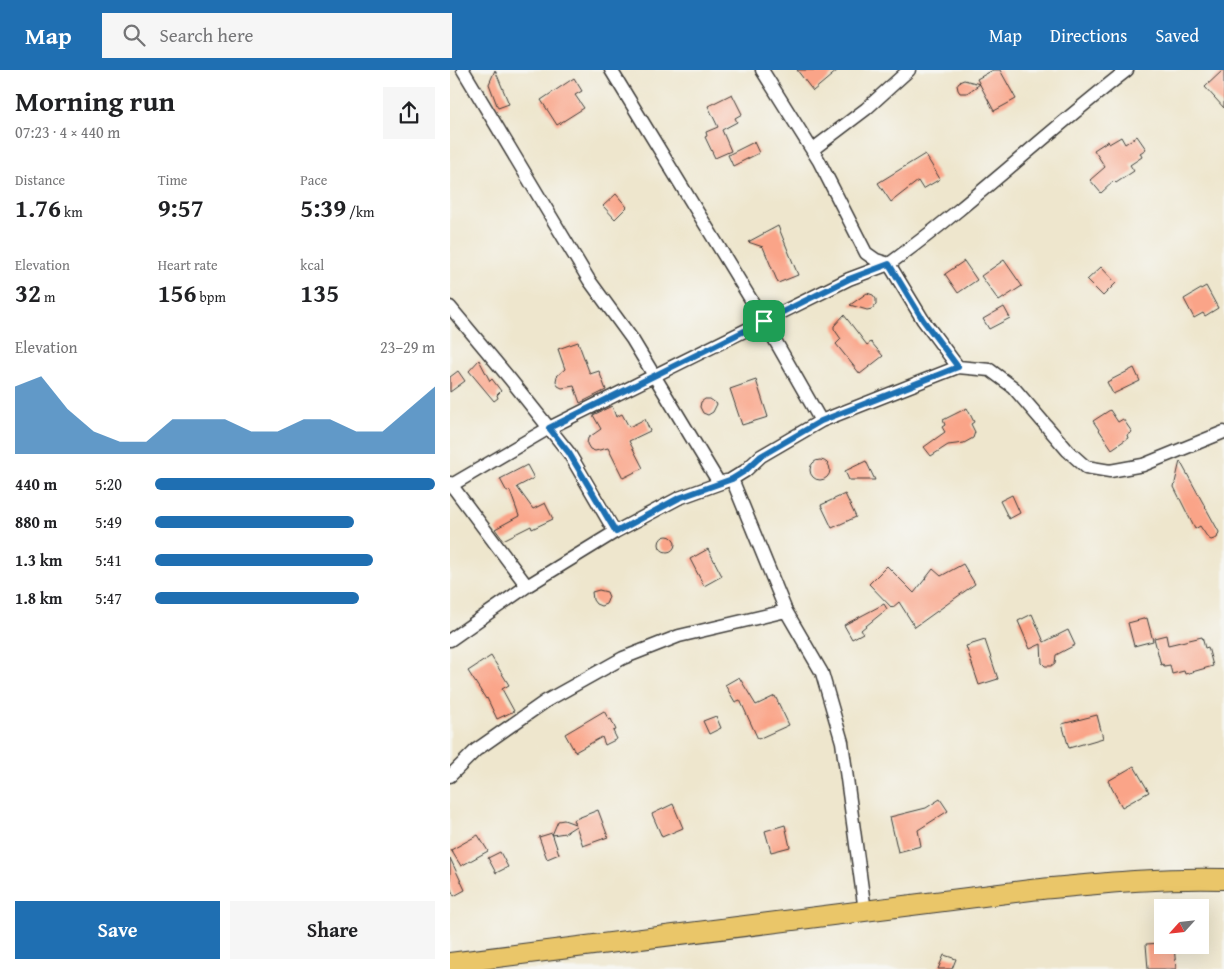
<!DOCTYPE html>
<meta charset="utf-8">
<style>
body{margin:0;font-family:"Gentium Book Plus",serif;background:#f6f6f6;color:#202124;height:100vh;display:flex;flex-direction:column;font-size:19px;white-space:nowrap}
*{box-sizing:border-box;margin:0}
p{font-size:16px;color:#757577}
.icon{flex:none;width:28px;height:28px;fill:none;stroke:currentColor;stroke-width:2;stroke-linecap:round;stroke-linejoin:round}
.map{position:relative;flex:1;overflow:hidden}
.panel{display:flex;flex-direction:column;background:#fff;width:450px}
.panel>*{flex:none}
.needle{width:32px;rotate:243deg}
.buttons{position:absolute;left:704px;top:829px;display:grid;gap:10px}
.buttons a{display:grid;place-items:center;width:55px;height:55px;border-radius:0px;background:#fff;box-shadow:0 5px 20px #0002;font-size:25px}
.pin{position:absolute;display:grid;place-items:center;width:42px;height:42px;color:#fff;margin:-21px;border-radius:10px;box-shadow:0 2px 8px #0006}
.round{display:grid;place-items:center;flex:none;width:52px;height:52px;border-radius:0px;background:#f6f6f6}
.summary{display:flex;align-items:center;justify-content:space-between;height:85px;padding:0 15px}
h1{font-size:28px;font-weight:600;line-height:38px}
.metrics{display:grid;grid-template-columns:repeat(3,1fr);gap:8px;height:85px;padding:5px 15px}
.metrics div{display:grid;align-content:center}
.metrics b{font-size:25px;font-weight:600}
.metrics small{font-size:14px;font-weight:400}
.metrics p{font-size:14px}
.chart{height:140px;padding:10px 15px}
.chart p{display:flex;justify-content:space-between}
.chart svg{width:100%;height:90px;margin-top:5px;fill:#1f6fb2;opacity:.7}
.primary-button{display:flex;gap:10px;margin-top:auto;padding:10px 15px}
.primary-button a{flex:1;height:58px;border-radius:0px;background:#1f6fb2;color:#fff;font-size:20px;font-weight:600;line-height:58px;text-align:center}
.primary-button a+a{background:#f6f6f6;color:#202124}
ul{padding:0 15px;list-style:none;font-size:16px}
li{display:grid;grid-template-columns:80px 60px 1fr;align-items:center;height:38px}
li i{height:12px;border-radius:6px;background:#1f6fb2}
header{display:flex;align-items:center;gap:30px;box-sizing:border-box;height:70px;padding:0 25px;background:#1f6fb2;color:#fff}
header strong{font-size:24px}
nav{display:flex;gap:28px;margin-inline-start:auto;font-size:18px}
.search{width:350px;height:45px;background:#f6f6f6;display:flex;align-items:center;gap:12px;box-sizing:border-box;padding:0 18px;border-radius:0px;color:#757577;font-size:19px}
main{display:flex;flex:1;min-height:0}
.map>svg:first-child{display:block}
</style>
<header>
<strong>Map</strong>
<div class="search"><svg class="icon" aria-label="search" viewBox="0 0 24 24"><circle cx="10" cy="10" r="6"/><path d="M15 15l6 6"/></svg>Search here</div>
<nav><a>Map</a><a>Directions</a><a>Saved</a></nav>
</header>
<main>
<section class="panel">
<div class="summary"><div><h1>Morning run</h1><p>07:23 · 4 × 440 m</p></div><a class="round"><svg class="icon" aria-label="share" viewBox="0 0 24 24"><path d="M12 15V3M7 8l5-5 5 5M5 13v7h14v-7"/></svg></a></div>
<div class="metrics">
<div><p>Distance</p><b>1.76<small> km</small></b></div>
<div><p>Time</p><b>9:57</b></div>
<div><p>Pace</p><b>5:39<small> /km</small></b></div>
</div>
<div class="metrics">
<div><p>Elevation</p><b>32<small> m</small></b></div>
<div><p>Heart rate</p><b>156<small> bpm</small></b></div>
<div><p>kcal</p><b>135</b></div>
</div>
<div class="chart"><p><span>Elevation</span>23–29 m</p>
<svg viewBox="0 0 160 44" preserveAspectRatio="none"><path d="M0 44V11L10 6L20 22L30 33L40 38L50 38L60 27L70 27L80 27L90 33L100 33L110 27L120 27L130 33L140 33L150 22L160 11V44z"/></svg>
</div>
<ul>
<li><b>440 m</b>5:20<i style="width:100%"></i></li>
<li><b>880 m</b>5:49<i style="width:71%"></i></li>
<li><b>1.3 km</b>5:41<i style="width:78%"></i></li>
<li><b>1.8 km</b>5:47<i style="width:73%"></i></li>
</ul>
<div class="primary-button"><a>Save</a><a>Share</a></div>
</section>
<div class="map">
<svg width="774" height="899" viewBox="0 0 774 899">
<rect width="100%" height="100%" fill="#f6f6f2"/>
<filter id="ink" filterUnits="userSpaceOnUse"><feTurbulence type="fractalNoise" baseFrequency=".02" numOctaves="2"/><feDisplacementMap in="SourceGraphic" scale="10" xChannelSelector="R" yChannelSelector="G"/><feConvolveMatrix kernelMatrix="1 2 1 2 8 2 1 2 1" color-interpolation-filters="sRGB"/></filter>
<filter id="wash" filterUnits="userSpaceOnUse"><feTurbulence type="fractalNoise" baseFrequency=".0096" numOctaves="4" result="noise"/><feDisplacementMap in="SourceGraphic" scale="20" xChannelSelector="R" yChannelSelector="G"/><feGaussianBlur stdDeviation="1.12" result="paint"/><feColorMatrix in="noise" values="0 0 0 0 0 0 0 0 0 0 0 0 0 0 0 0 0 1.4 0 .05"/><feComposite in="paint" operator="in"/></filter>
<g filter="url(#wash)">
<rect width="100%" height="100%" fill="#eee6cd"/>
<g id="blocks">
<path fill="#faa488" d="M45 0 59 34 48 38 39 14Z
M347 0H388L363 21Z
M543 0H550L566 29 544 41 527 9Z
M773 0H774V38L755 17Z
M124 8 132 21 125 25 134 38 107 55 91 30Z
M514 10 530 14 517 23H510L508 20 507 15 509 12Z
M282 24 292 44 285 48 287 52 272 60 281 81 265 88 255 67 257 66 256 62 268 57 258 36Z
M687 66 696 79 690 83 692 87 680 95 684 101 666 113 664 111 651 123 640 110 655 97 644 80 658 71 659 74 671 67 675 74Z
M304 72 309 83 283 96 278 85Z
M475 84 490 109 473 119 468 111 441 132 428 113Z
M166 124 177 137 165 149 153 136Z
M328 156 348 205 328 213 313 177 298 172Z
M554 190 572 216 549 231 531 206Z
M514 191 527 210 508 223 495 204Z
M651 197 666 213 653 226 637 210Z
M756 216 768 238 755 246 753 243 744 248 734 229Z
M417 223 423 225 426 229V234L422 239 417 240 400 235Z
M554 237 560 248 539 259 533 249Z
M394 245 417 275 421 272 433 286 410 304 386 274 391 269 384 259V256Z
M128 272 140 304 149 301 156 320 130 333 124 316 112 318 108 316 106 311 107 306 115 299 108 279Z
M29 290 40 311 42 309 51 321 47 325 48 328 44 331 19 301Z
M684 298 690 311 663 324 657 312Z
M8 301 15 311 0 322V307Z
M306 310 318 347 292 355 280 319Z
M255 329H260L267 334 263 342 258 345 253 343 250 337 251 332Z
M162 336 166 347 172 344 179 357 195 349 200 361 179 371 193 398 173 408 158 378 145 381 140 379 137 374 138 368 151 359 143 345Z
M517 338 524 352 521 354 525 362 523 368 514 373 498 375 481 386 474 377 495 362 492 357 495 355 493 350Z
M660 340 668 352 673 349 682 362 677 365 678 368 662 379 643 351Z
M360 400a10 10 0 1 1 20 0a10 10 0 1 1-20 0Z
M416 391 425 410H399L395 401Z
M730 391 769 462 767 468 761 470 758 468 750 456 745 459 724 417Z
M77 395 84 408 67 417 83 439 95 433 103 449 82 459 81 456 53 470 45 459 69 446 60 421 57 422 50 409Z
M395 424 406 447 382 458 371 435Z
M562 425 570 443 559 449 550 431Z
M209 474a8 8 0 1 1 16 0a8 8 0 1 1-16 0Z
M258 479 272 506 254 516 240 489Z
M513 494 525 514 465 557 449 532 442 538 419 514 437 496 464 523 483 499 491 506Z
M149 520 157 522 159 527 156 534 151 536 146 534 143 530 142 522Z
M434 534 437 539 411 560 413 563 402 569 394 555Z
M582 544 594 572 618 560 625 575 606 585 605 593 601 596H595L592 593 591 574 580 579 568 551Z
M697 548 703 571 684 576 678 553Z
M716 565 718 575 752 567 755 578 758 577 763 596 735 604 734 601 722 604 720 595 714 596 713 594 711 595 704 568Z
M535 570 548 609 529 615 516 576Z
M41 586 59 615 52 619 64 641 47 649 37 628 36 629 18 601Z
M289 607 306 635 325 626 339 655 308 669 290 630 285 632 275 615Z
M154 641 159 650 161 649 166 660 163 661 167 669 155 675 152 667 125 682 115 664Z
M647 645 653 668 619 678 612 654Z
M266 646 271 658 259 664 253 651Z
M684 696 699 722 672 737 658 711Z
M490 729 498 741 468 760 471 776 448 782 440 747 476 738Z
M223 734 233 758 212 767 202 744Z
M148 740 158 767 133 776 126 756 115 763 102 765 108 751 114 750 125 754 123 750Z
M335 755 340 777 321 782 315 761Z
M102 763 109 784 97 789 89 767Z
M28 765 38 781 11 796 1 780Z
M50 782 58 797 46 803 38 788Z
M0 788 15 820 4 826 0 817Z
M712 873V875H724L726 899H698L696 874Z
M494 885 506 889 502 899H488Z"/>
</g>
</g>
<g filter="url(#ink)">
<use href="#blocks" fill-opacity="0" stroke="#3c3a37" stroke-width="1"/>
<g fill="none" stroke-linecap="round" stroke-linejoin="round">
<defs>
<path id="minor" d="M13 0 139 210 182 269 269 413
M161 0 314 251 371 351 311 386 295 401 282 409 336 541 372 603 392 672 415 841
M362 80 416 39 459 0
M0 237 60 309 119 383 165 462
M508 297 540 300 563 317 618 381 636 397 660 401 693 395 774 362
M371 351 508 297 473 250 439 194C522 134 596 63 677 0
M0 413 77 516
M0 416 99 358 399 209 439 194 426 190 416 183 369 91 312 0
M0 570 77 516 165 462 229 428 276 411
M0 706 26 680 96 631 173 588 229 566 336 541"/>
<path id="primary" d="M0 893 581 820C646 814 710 807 774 809"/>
</defs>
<use href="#minor" stroke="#3c3a37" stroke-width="15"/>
<use href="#primary" stroke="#3c3a37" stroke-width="22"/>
<use href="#minor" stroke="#fff" stroke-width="12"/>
<use href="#primary" stroke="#eac669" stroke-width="20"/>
</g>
</g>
<g fill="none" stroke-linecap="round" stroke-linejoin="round" filter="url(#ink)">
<defs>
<path id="route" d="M439 194 473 250 508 297 371 351 311 386 295 401 282 409 229 428 166 462 119 383 99 358 399 209Z"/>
</defs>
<use href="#route" stroke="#fff" stroke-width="10"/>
<use href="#route" stroke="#1f6fb2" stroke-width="6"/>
</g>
</svg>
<div class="buttons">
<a><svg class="needle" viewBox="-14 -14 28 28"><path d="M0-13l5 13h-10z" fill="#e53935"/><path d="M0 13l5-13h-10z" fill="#757577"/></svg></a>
</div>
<div class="pin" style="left:314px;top:251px;background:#1e9e55"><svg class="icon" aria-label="arrive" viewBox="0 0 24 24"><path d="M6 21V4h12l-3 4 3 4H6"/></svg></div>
</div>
</main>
